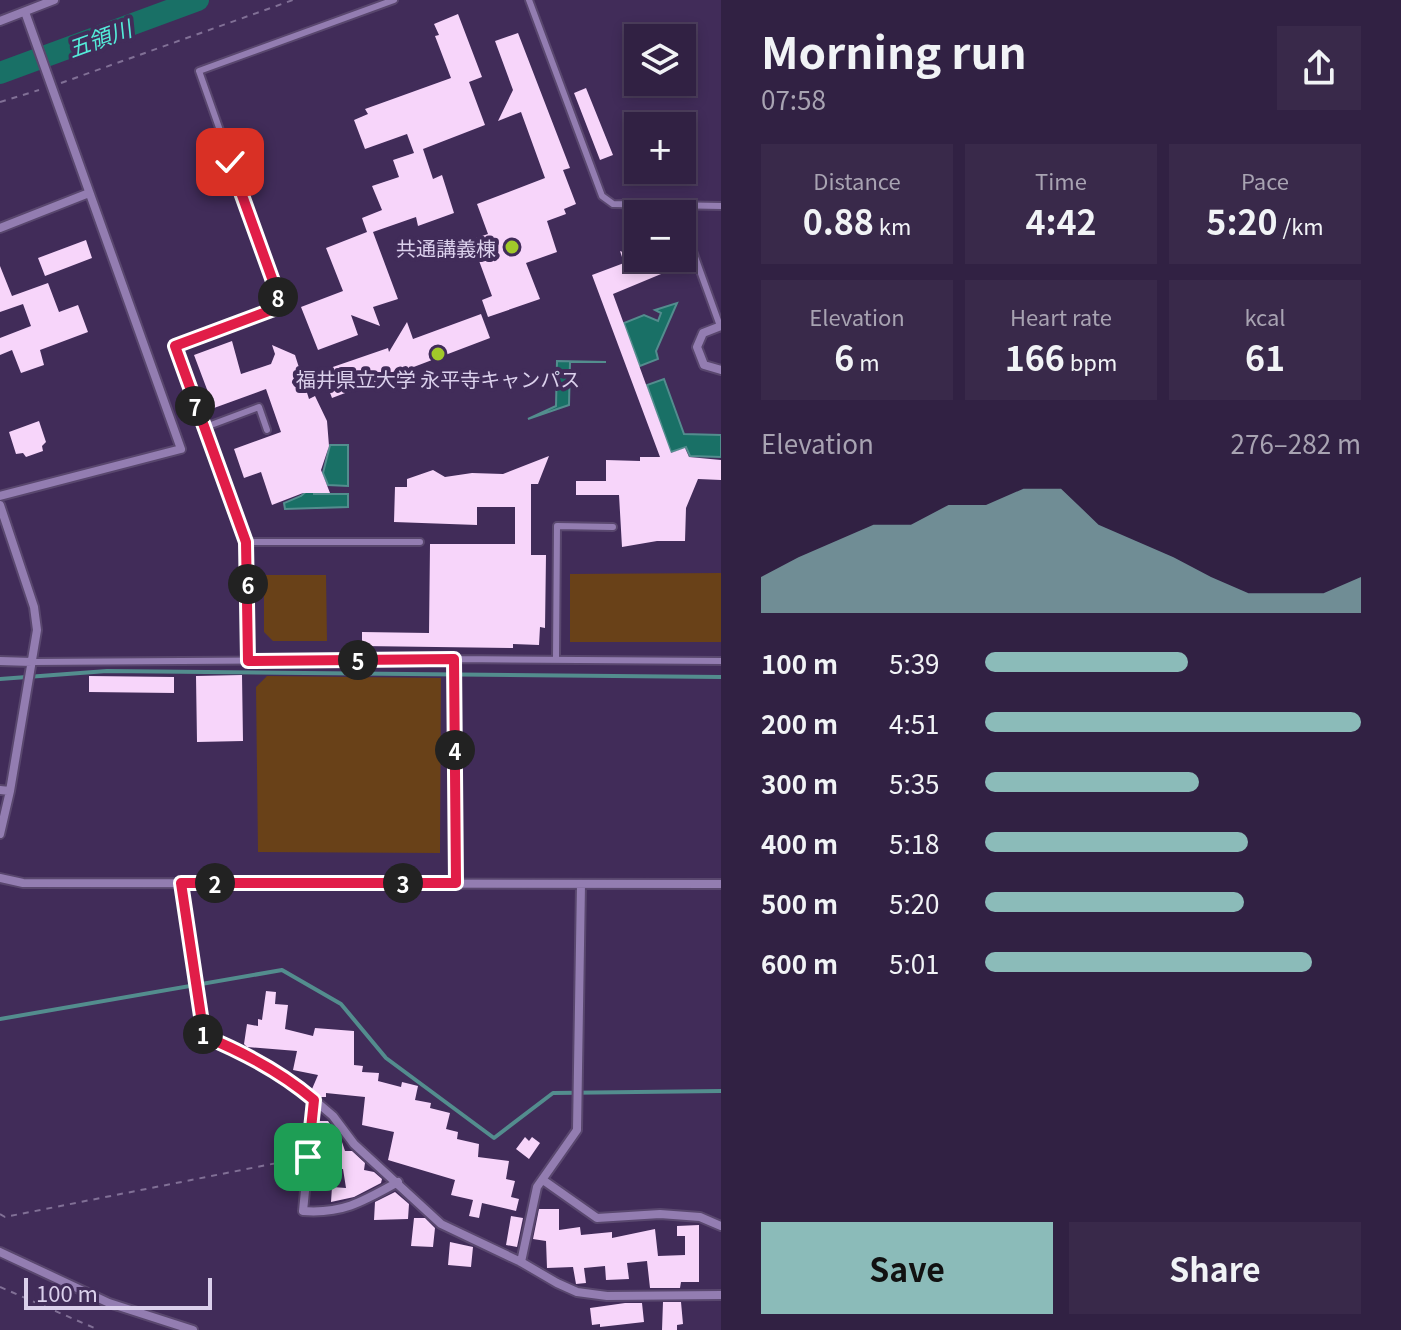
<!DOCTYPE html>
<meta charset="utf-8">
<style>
body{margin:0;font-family:Georgia,"Noto Sans JP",serif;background:#39294a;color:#f1f3f6;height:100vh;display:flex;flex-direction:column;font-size:30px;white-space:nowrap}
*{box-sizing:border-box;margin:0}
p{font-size:26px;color:#a8a3b2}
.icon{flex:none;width:44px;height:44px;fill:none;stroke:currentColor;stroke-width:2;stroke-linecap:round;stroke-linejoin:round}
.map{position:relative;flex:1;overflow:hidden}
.side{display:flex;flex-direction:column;background:#312143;width:680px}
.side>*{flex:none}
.tools{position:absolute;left:624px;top:24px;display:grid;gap:16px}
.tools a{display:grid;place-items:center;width:72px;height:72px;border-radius:0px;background:#312143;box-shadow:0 4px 12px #0003,0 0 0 2px #4c3e5c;font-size:40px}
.scale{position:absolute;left:24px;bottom:20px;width:188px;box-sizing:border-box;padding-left:8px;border:4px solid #dbd0ec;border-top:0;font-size:22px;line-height:28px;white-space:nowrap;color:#dbd0ec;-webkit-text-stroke:6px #412c59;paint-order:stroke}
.pin{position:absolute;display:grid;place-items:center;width:68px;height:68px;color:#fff;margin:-34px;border-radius:16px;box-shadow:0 4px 12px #0006}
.km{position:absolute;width:40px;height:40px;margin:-20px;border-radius:50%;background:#222;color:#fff;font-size:22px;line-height:40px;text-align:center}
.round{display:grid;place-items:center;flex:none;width:84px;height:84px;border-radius:0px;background:#39294a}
.head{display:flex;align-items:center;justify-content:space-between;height:136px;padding:0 40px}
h1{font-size:44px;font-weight:700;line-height:60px}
.metrics{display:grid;grid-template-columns:repeat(3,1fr);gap:12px;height:136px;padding:8px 40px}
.metrics div{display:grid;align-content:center;border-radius:0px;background:#39294a;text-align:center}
.metrics b{font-size:34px;font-weight:700}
.metrics small{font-size:22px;font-weight:400}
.metrics p{font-size:22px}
.chart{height:224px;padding:16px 40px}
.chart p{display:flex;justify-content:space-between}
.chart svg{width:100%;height:144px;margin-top:8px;fill:#8bbbb9;opacity:.7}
.action{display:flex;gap:16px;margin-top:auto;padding:16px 40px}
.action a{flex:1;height:92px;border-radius:0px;background:#8bbbb9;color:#111;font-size:32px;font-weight:700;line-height:92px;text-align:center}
.action a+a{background:#39294a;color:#f1f3f6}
ul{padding:0 40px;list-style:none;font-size:26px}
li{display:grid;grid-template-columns:128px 96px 1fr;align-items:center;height:60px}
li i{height:20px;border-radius:10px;background:#8bbbb9}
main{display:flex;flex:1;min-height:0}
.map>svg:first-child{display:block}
</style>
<main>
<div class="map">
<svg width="721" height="1330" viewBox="0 0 721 1330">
<rect width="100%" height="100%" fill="#412c59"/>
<path fill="#694118" d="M721 573V642H570V574Z
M264 575H326L327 641H273L264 632Z
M267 676 441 678 440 853 258 852 256 687Z"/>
<path fill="#197066" stroke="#538d8e" stroke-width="2" d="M677 303 656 351 658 359 640 366 624 323 644 315 658 321 661 313 655 310Z
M557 361 606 362H570L569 405 528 419 556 406Z
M664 379 684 434 721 435V457L690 456 686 447 671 452 647 385Z
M330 445H348V486L328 485 323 473Z
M314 485V494H348V507L285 509 284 503 301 496Z"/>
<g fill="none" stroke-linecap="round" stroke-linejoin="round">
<path stroke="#538d8e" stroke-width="4" d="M0 679 107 671 721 677
M0 1019 282 970 341 1004 386 1058 494 1138 553 1093 721 1091"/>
<path stroke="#197066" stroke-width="22" d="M0 73 198 0"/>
</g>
<path fill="#f7d5fa" d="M458 14 482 77 469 82 485 125 423 149 433 179 442 175 454 213 418 226 416 217 373 232 398 299 373 307 380 326 351 315 358 335 318 350 301 307 343 291 326 248 367 232 362 218 382 210 372 186 399 177 393 160 414 153 407 134 365 149 354 120 368 114 365 109 451 78 435 36 439 35 434 24Z
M518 33 570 168 563 170 576 204 564 209 566 214 547 221 557 252 526 263 540 299 488 317 482 300 492 296 478 258 474 259 467 241 488 234 477 204 545 178 521 112 498 121 513 90 495 41Z
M586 88 613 155 600 160 574 93Z
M86 240 92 258 45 276 38 258Z
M620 251 638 258H689L690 262 613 294 671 453 685 448 689 457 721 460V480L698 479 686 508 685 541H657L622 547 619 495H576V481H606V460L640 461V457H660L592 275 624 263Z
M0 266 12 296 48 283 59 312 78 305 88 332 40 350 44 365 21 373 12 350 0 355V338L31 326 23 304 0 312Z
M481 314 490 338 332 398 326 382 330 380 327 369 388 348 389 352 407 322 413 339Z
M232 341 241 374 271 364 275 354 272 345 295 355 309 399 315 396 327 421 329 446 321 470 330 493H303L272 505 261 472 244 478 234 449 281 432 266 389 214 408 194 355Z
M39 421 46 442 42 446 43 451 26 457 23 453 16 454 9 432Z
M549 456 538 484H531V555H546L545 628 540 627 539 645 513 644V648L362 646V632L429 633 430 544H515V507H477V525L394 522 395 487H407V479L433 470 445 477 472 473 503 474Z
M242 675 243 741 197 742 196 676Z
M89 676 174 677V693L89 692Z
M266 991 276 992 275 1004 288 1005 285 1029 313 1036 315 1028 354 1031V1065L363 1066 362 1072 379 1073 378 1081 401 1087 402 1082 418 1086 415 1100 431 1103 430 1108 450 1113 446 1129 458 1132 457 1139 479 1144 478 1157 509 1161 506 1179 515 1181 511 1197 519 1199 516 1211 482 1203 479 1218 469 1216 473 1200 451 1195 455 1180 388 1160 394 1132 362 1125 365 1097 326 1093V1097H321L312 1089 318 1075 293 1070 297 1051 247 1047 244 1044 247 1024 258 1026V1019L262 1020Z
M319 1121H328L332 1127V1138L341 1139 345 1151H352L365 1163 364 1170 374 1172 382 1179 381 1183 354 1197 331 1202 332 1187 346 1188 343 1169 333 1168 328 1161 315 1160Z
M525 1137 529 1141 532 1137 540 1143 529 1159 516 1149Z
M395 1192 409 1204 408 1219 374 1220 375 1202Z
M539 1209H559V1230L580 1227 581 1235 612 1232V1238L655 1229 658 1256 685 1255V1236H677V1226L699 1225V1282H681L680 1288H650L647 1261 627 1263 629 1279 606 1280 605 1266 584 1268 586 1283 576 1284 573 1267 547 1268 546 1241 533 1239Z
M511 1216 523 1218 517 1247 506 1245Z
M414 1218H425L435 1228 433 1247 411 1246Z
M450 1242 473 1247 471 1267 448 1265Z
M663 1302H681L683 1324 677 1325V1330H662Z
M625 1303H642L644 1322 600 1327V1324L592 1325 590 1308Z"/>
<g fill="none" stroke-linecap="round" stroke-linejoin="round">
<defs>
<path id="service" d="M529 0 602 196 613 204 721 206
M682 221 720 326
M203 428 259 407 267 430
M246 542H420
M454 659 456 883
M556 659 557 526 613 527
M248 661 246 542 175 346 282 306 199 71 394 0
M32 662 454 659 721 661"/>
<path id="minor" d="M0 21 54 0
M0 228 89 193
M721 326 703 333 697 347 704 365 721 370
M0 496 181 449 25 12
M0 505 34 607 37 630 10 791 0 790
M0 661 32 662
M0 834 10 791
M0 878 23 883 721 884
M181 883 204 1036 239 1050 298 1086 333 1116 354 1144 441 1224 521 1262 557 1283 577 1292 607 1296 721 1295
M314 1100 303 1211C343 1214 364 1201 398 1182
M543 1180 597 1218 660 1214 700 1217 721 1226
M0 1252 109 1303 193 1330
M521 1262 537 1187 577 1130 581 884"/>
</defs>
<use href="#service" stroke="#59476e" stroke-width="10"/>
<use href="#minor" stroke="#59476e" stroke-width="12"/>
<path stroke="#817096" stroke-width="2" stroke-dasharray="6 6" stroke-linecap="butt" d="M61 83 293 0
M0 102 39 90
M0 1214 5 1217 297 1159
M0 1287 99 1330"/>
<use href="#service" stroke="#937db1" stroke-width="6"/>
<use href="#minor" stroke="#937db1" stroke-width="8"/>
</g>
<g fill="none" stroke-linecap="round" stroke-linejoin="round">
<defs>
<path id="route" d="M230 162 282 306 175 346 246 542 248 661 454 659 456 883H181L204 1036C243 1052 281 1072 314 1100L308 1157"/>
</defs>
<use href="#route" stroke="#fff" stroke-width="16"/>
<use href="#route" stroke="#e11d48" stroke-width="10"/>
</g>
<g fill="#a1c92a" stroke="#412c59" stroke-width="3">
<circle cx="512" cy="247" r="8"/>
<circle cx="438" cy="354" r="8"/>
</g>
<g text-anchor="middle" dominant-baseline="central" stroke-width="8" stroke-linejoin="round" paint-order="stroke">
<g font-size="20" fill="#dbd0ec" stroke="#412c59" text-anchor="end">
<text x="496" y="247">共通講義棟</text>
<text x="438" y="378" text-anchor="middle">福井県立大学 永平寺キャンパス</text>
</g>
<g font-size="22" font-style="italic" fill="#54ecd9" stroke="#412c59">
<text transform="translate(99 37) rotate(-20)">五領川</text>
</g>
</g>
</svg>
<div class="tools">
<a><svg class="icon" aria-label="layers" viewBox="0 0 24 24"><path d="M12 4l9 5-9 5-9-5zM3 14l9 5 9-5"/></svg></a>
<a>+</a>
<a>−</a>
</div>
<div class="scale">100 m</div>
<div class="pin" style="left:308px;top:1157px;background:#1e9e55"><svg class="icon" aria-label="arrive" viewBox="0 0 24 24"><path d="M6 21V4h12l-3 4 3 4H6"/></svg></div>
<div class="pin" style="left:230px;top:162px;background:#d93025"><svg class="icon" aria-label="check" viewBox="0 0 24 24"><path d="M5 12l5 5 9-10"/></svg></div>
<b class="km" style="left:203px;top:1034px">1</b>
<b class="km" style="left:215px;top:883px">2</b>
<b class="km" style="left:403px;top:883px">3</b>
<b class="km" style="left:455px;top:750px">4</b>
<b class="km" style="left:358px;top:660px">5</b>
<b class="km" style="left:248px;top:584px">6</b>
<b class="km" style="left:195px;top:406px">7</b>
<b class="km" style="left:278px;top:297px">8</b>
</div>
<section class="side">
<div class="head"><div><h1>Morning run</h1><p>07:58</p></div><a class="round"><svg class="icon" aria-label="share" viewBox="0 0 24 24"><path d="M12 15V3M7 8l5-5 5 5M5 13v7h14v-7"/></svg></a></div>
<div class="metrics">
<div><p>Distance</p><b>0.88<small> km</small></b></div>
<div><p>Time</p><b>4:42</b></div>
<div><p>Pace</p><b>5:20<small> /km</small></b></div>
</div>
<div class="metrics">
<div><p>Elevation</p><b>6<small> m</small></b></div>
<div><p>Heart rate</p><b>166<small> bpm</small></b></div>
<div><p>kcal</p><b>61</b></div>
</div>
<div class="chart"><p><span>Elevation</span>276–282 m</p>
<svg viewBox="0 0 160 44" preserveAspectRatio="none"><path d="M0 44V33L10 27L20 22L30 17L40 17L50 11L60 11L70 6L80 6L90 17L100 22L110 27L120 33L130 38L140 38L150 38L160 33V44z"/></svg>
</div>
<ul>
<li><b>100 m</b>5:39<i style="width:54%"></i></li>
<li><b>200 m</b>4:51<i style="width:100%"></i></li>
<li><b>300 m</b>5:35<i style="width:57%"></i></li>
<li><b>400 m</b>5:18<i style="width:70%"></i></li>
<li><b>500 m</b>5:20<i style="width:69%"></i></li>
<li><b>600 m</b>5:01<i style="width:87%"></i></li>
</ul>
<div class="action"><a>Save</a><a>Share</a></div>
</section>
</main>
